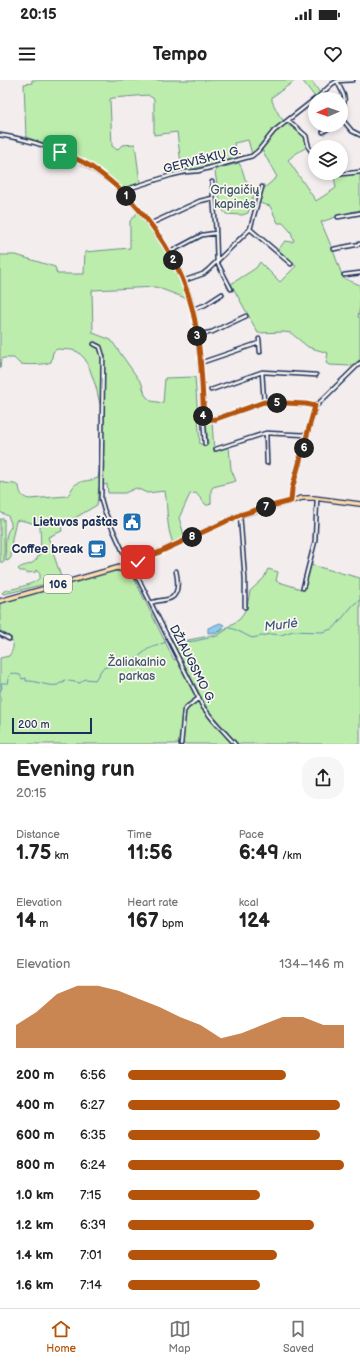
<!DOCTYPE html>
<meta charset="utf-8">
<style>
body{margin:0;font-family:"Balsamiq Sans",sans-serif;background:#f6f6f6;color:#222;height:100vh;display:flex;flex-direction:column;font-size:15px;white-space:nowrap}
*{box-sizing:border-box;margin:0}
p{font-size:13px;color:#767676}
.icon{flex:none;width:22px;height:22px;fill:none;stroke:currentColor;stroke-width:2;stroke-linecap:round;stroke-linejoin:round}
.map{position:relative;height:664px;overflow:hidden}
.drawer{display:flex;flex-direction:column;background:#fff;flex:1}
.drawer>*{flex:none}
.needle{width:26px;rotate:268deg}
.buttons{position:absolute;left:308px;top:12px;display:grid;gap:8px}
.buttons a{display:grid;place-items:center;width:40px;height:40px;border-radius:50%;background:#fff;box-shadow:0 2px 6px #0003;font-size:20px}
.scale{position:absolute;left:12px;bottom:10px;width:80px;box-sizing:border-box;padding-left:4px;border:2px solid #1b2f5e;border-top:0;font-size:11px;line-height:14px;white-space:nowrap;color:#1b2f5e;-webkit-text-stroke:3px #fbf7ec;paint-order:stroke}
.pin{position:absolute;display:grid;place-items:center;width:34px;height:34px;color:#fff;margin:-17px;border-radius:8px;box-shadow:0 2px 6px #0006}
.km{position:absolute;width:20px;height:20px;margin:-10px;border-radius:50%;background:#222;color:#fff;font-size:11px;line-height:20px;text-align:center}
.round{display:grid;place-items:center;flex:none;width:42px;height:42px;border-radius:16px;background:#f6f6f6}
.head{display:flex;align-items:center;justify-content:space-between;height:68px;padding:0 16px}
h1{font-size:22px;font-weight:800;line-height:30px}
.stats{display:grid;grid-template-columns:repeat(3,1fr);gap:6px;height:68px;padding:4px 16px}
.stats div{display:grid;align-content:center}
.stats b{font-size:20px;font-weight:800}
.stats small{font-size:11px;font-weight:400}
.stats p{font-size:11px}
.chart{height:112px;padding:8px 16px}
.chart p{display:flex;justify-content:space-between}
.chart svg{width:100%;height:72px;margin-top:4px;fill:#b45309;opacity:.7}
ul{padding:0 16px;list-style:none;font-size:13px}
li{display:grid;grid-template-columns:64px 48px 1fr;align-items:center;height:30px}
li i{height:10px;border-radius:5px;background:#b45309}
.status{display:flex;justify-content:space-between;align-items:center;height:28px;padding:0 20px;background:#fff;direction:ltr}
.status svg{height:11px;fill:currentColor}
header{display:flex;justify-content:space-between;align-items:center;height:52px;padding:0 16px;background:#fff;font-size:18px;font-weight:800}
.dock{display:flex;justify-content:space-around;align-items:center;height:56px;border-top:1px solid #e0e0e0;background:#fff;font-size:11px;color:#767676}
.dock a{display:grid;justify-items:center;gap:2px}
.dock .on{color:#b45309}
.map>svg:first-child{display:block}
</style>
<div class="status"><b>20:15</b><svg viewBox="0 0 49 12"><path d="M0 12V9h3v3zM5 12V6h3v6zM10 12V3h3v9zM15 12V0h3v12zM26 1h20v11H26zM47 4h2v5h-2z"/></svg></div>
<header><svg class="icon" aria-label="menu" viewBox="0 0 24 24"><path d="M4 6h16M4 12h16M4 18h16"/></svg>Tempo<svg class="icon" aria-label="heart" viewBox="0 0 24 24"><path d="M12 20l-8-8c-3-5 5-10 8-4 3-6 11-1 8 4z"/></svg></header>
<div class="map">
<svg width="360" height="664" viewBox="0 0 360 664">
<rect width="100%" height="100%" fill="#f3edee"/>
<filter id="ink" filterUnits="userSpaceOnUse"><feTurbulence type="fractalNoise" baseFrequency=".025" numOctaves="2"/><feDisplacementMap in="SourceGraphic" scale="8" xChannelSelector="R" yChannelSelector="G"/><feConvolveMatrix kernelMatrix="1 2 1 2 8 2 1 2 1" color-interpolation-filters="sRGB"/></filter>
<g filter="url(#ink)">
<path fill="#bdedac" stroke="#6c8e85" d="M32 0H296L272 17V21C275 27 278 35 283 40 290 50 307 50 307 67L295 74 288 80 316 121 336 108 334 97 360 93V131H354L321 142 334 173 343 198 360 205V226L358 237H360V280L351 286 329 285 326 283 328 273 308 267 291 253 283 252 258 253 231 204 256 188 260 182 280 202 296 186 278 170 285 161 292 162 294 161 291 152 283 143H278L270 126 259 123 262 110 277 97 260 66 252 74 248 60 234 63 237 78 182 92 177 52 154 55V19L148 15 113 18 110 19 112 66 117 70 122 65 135 64 140 103 120 109 92 86 59 69 26 57 24 4 32 3Z
M302 0H311L320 13 315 17Z
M239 83 242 89 245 99 251 106 254 111V114L248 133 242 135 226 134 221 128 215 92 216 89Z
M138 132C160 160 176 185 188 219L156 207 92 210 93 253 111 260 142 304 145 315 151 321 163 323 165 298 195 297 200 364H208L206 342 212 341 214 372 229 367 231 389 236 401 213 407 211 410V423L209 425H206L196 413 190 414 179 438 185 458 173 463C166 447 168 429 165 411L147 413 136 408 125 413H108L107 404 99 407 97 425 61 446 62 451 48 457 62 500 4 514 2 513 4 511C11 509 53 502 36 490V492L26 493 25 491H20L18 489C22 485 27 486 32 483 44 477 40 456 40 445L20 440 16 441 12 459 11 477 9 480 6 481C6 470 3 455 11 447V443L8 436 0 432V401C6 405 13 402 19 406 20 413 21 417 29 419L67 416C72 412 71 406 78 403 84 400 91 401 98 398L99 392 101 328 96 307 89 287 85 279 78 272 72 270 57 269 53 272 51 282C45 285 27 285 21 284 18 283 16 280 14 278H3L1 280 0 288V175H16L55 187 57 194H84L85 172 130 168V141Z
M0 439H4V482H0Z
M311 485 360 498V664H238L208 630 170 557 183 561 204 557 218 553 240 539 247 527 250 511 264 498 268 489 278 492 276 501 304 510Z
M114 491 127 493 133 496 174 580 177 579 203 631 232 664H0V578L9 576C18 563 11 558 0 551V523L108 492Z"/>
<path fill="#90caef" stroke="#618cb5" d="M220 543 224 545 221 551 208 553V548Z"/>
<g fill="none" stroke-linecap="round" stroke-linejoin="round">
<path stroke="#618cb5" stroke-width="1" d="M172 560 176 559 184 562 195 561 217 556 229 548 234 549 252 558 271 554 281 555 293 551 323 552 334 548 354 524 360 520
M0 611 2 608 1 603H8L9 600 8 597 10 596 11 593 20 595 22 599 26 598V601C36 600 46 607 58 605L60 603H64V600L80 603 85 599 95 600 102 589 106 587 132 582 148 569 166 562"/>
<defs>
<path id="minor" d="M337 1C345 19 347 14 341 34
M316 19 332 4 337 1 353 0
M341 38 352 51 360 55
M288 40 306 56 309 68 315 76
M323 52 333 45
M0 55C31 60 62 70 88 86 135 114 181 177 193 230 202 272 202 321 205 364
M328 93 332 95 360 92
M212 102 216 151
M121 111 172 95 185 92 198 91 252 76 258 71 274 51 315 19
M338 137 360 133
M150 144 200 121 213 118
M250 149 291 184
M334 169 360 164
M170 172 202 155 216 153 217 182 231 209
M344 195 360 193
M183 201 203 194 208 190 250 149 262 107
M193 229 205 225 222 214
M197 255 212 252 246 236
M259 259 260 272
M94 264 100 267 103 277 101 419 104 430 126 478 130 482
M200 283 259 263
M262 292 264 322
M211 310 262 292 316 295
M204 340 216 339 264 322 306 324 315 327
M266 353 267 383
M216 369 266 353 307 355
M291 421 292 409 315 327 360 283
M240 435 245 499V527
M133 488 203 627 214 641 235 664
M130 491 137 498
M303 508 315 461 317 419
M151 523C157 520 165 521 171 518 180 513 178 500 176 491
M0 554 9 559
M181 664 184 631 187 627 199 618"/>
<path id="major" d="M134 486 146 478 240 435 291 421 302 418H314L360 424
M117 488 130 491 133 488V484
M0 521 120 487 128 482 140 480"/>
</defs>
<use href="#minor" stroke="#1b2f5e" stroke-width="5.5"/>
<use href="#major" stroke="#1b2f5e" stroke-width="6"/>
<use href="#minor" stroke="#fbf7ec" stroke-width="2.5"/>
<use href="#major" stroke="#fddcac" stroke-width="3.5"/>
</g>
</g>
<g fill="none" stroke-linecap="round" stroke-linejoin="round" filter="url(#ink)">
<defs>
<path id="route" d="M60 72C70 76 80 80 90 86 137 117 179 174 192 228 201 263 202 304 204 340L216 339 264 322 306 324 315 326 292 409 291 421 259 429 240 435 138 482"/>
</defs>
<use href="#route" stroke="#fff" stroke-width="8"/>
<use href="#route" stroke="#b45309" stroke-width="5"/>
</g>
<defs>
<symbol id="civic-square" viewBox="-11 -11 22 22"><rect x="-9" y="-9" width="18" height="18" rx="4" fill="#1f6fb2" stroke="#fbf7ec"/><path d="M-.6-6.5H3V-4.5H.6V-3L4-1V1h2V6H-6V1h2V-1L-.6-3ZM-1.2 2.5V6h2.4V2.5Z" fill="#fff"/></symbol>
<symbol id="cafe-square" viewBox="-11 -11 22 22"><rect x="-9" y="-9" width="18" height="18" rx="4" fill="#1f6fb2" stroke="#fbf7ec"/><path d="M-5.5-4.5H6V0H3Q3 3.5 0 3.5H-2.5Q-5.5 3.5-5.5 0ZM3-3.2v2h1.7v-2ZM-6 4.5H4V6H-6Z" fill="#fff"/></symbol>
</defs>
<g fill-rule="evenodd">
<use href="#civic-square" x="121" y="431" width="22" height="22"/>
<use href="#cafe-square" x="86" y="458" width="22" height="22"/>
</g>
<g text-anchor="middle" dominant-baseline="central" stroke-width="3.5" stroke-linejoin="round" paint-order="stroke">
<rect fill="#fbf7ec" stroke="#5e6b89" stroke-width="1" x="44" y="495" width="28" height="18" rx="3"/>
<g font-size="11" font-weight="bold" fill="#1b2f5e">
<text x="58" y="504">106</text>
</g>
<g font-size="12" fill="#1b2f5e" stroke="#fbf7ec">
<text transform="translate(202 80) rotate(-14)">GERVIŠKIŲ G.</text>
<text transform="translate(192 584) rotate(63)">DŽIAUGSMO G.</text>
</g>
<g font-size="12" fill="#3b556e" stroke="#fbf7ec">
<text x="235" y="110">Grigaičių<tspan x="235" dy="14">kapinės</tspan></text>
<text x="137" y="582">Žaliakalnio<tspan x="137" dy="14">parkas</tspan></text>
</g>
<g font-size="12" font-weight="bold" fill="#1b2f5e" stroke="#fbf7ec" text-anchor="end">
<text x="118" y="442">Lietuvos paštas</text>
<text x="83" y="469">Coffee break</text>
</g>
<g font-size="13" font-style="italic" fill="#385682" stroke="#fbf7ec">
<text transform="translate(281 545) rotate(-7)">Murlė</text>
</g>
</g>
</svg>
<div class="buttons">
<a><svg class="needle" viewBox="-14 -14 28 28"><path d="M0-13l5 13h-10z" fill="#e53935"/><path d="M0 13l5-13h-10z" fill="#767676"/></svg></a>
<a><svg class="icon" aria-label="layers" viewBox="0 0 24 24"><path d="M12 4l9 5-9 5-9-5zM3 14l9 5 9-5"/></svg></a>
</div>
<div class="scale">200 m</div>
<div class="pin" style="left:60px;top:72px;background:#1e9e55"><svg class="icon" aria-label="arrive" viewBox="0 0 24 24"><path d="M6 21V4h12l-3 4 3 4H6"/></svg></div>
<div class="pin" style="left:138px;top:482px;background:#d93025"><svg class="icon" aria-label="check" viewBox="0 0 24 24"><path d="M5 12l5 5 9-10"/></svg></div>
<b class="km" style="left:126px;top:116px">1</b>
<b class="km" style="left:173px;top:180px">2</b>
<b class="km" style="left:197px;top:256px">3</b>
<b class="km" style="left:203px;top:336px">4</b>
<b class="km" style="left:277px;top:323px">5</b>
<b class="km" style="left:304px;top:368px">6</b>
<b class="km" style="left:266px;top:427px">7</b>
<b class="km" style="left:192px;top:457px">8</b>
</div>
<section class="drawer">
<div class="head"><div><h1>Evening run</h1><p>20:15</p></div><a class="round"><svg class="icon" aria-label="share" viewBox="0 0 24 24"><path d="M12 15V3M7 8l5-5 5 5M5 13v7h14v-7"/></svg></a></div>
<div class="stats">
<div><p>Distance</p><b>1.75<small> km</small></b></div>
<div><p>Time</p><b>11:56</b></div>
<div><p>Pace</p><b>6:49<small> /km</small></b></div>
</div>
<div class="stats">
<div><p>Elevation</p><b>14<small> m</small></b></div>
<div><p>Heart rate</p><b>167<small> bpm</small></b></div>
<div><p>kcal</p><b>124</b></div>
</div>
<div class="chart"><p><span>Elevation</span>134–146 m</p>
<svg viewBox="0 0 160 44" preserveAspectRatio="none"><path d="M0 44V30L10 22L20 11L30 6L40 6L50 9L60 14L70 19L80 25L90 30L100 38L110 35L120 30L130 25L140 25L150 30L160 30V44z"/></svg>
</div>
<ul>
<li><b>200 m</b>6:56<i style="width:73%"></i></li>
<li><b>400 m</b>6:27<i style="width:98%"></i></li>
<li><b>600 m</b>6:35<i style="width:89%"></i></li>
<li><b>800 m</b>6:24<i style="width:100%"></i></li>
<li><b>1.0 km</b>7:15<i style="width:61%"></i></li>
<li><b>1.2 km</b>6:39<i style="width:86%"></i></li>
<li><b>1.4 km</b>7:01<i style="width:69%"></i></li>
<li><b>1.6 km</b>7:14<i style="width:61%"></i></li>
</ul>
</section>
<nav class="dock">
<a class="on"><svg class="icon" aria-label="home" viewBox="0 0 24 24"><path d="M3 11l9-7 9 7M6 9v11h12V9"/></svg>Home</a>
<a><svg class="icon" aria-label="map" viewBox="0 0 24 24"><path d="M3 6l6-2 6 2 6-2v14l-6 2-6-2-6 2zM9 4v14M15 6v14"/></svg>Map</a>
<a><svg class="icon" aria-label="saved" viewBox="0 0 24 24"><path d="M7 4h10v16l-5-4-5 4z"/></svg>Saved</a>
</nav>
